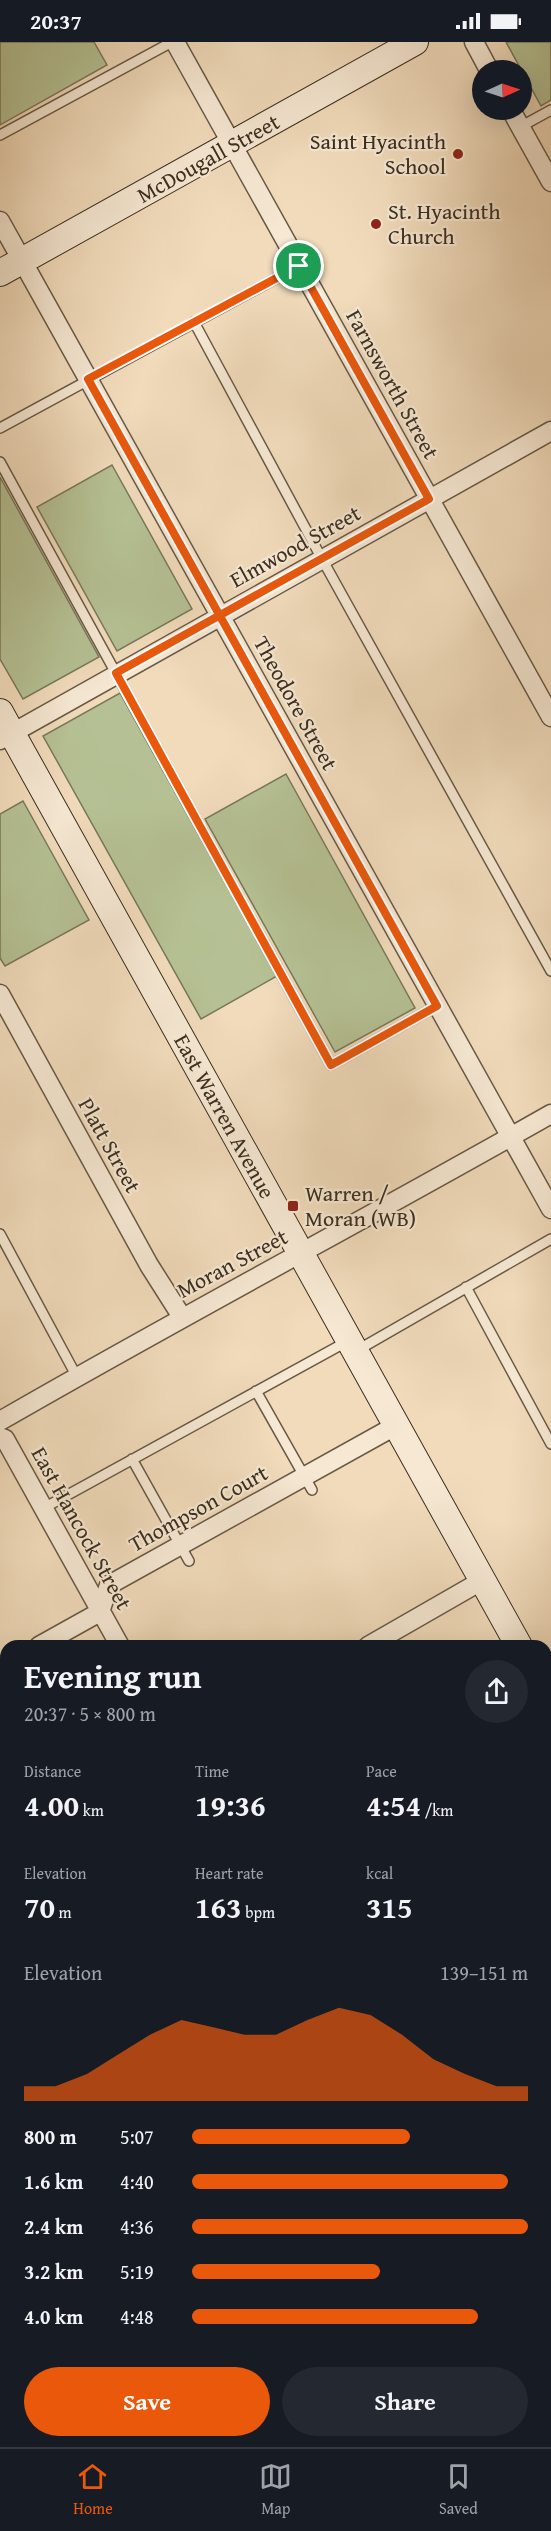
<!DOCTYPE html>
<meta charset="utf-8">
<style>
body{margin:0;font-family:"Gentium Book Plus",serif;background:#242831;color:#f1f3f6;height:100vh;display:flex;flex-direction:column;font-size:22px;white-space:nowrap}
*{box-sizing:border-box;margin:0}
p{font-size:20px;color:#9ea1a6}
.icon{flex:none;width:33px;height:33px;fill:none;stroke:currentColor;stroke-width:2;stroke-linecap:round;stroke-linejoin:round}
.map{position:relative;flex:1;overflow:hidden}
.panel{position:absolute;left:0px;top:1598px;width:552px;height:808px;display:flex;flex-direction:column;background:#171b24;border-radius:18px 18px 0 0;box-shadow:0 6px 24px #0002}
.panel>*{flex:none}
.needle{width:39px;rotate:87deg}
.fabs{position:absolute;left:472px;top:18px;display:grid;gap:12px}
.fabs a{display:grid;place-items:center;width:60px;height:60px;border-radius:50%;background:#171b24;box-shadow:0 6px 24px #0002;font-size:30px}
.pin{position:absolute;display:grid;place-items:center;width:51px;height:51px;color:#fff;margin:-26px;border:3px solid #fff;border-radius:50%;box-shadow:0 2px 6px #0007}
.round{display:grid;place-items:center;flex:none;width:63px;height:63px;border-radius:32px;background:#242831}
.head{display:flex;align-items:center;justify-content:space-between;height:102px;padding:0 24px}
h1{font-size:33px;font-weight:600;line-height:45px}
.stats{display:grid;grid-template-columns:repeat(3,1fr);gap:9px;height:102px;padding:6px 24px}
.stats div{display:grid;align-content:center}
.stats b{font-size:30px;font-weight:600}
.stats small{font-size:16px;font-weight:400}
.stats p{font-size:16px}
.chart{height:168px;padding:12px 24px}
.chart p{display:flex;justify-content:space-between}
.chart svg{width:100%;height:108px;margin-top:6px;fill:#ea580c;opacity:.7}
.action{display:flex;gap:12px;margin-top:auto;padding:12px 24px}
.action a{flex:1;height:69px;border-radius:36px;background:#ea580c;color:#fff;font-size:24px;font-weight:600;line-height:69px;text-align:center}
.action a+a{background:#242831;color:#f1f3f6}
ul{padding:0 24px;list-style:none;font-size:20px}
li{display:grid;grid-template-columns:96px 72px 1fr;align-items:center;height:45px}
li i{height:15px;border-radius:8px;background:#ea580c}
.status{display:flex;justify-content:space-between;align-items:center;height:42px;padding:0 30px;background:#171b24;direction:ltr}
.status svg{height:16px;fill:currentColor}
.tabs{display:flex;justify-content:space-around;align-items:center;height:84px;border-top:2px solid #363941;background:#171b24;font-size:16px;color:#9ea1a6}
.tabs a{display:grid;justify-items:center;gap:3px}
.tabs .active{color:#ea580c}
.map>svg:first-child{display:block}
</style>
<div class="status"><b>20:37</b><svg viewBox="0 0 49 12"><path d="M0 12V9h3v3zM5 12V6h3v6zM10 12V3h3v9zM15 12V0h3v12zM26 1h20v11H26zM47 4h2v5h-2z"/></svg></div>
<div class="map">
<svg width="551" height="2405" viewBox="0 0 551 2405">
<rect width="100%" height="100%" fill="#f1dbbb"/>
<filter id="stains"><feTurbulence type="fractalNoise" baseFrequency=".00333" numOctaves="4"/><feColorMatrix values="0 0 0 0 .2 0 0 0 0 .09 0 0 0 0 .02 0 0 0 .5 -.17"/></filter>
<radialGradient id="worn" r=".72"><stop offset=".6" stop-color="#630" stop-opacity="0"/><stop offset="1" stop-color="#630" stop-opacity=".3"/></radialGradient>
<path fill="#b5c194" stroke="#78785a" stroke-width="1.5" d="M0 0H94L107 23 0 83Z
M506 0H551V58L541 64Z
M112 423 192 567 117 609 37 465Z
M0 435 99 615 23 657 0 617Z
M120 651 277 934 201 977 43 694Z
M286 732 415 966 335 1010 205 777Z
M23 759 89 878 5 924 0 916V772Z
M6 1967V2054L0 2043V1971Z
M320 2400H502L493 2405H311Z"/>
<g fill="none" stroke-linecap="round" stroke-linejoin="round">
<defs>
<path id="lane" d="M520 85 551 68
M0 93 172 0
M194 280 322 517 551 929
M0 386 299 224
M0 420 331 1023 437 964
M0 1192 77 1335
M466 1245 551 1402
M356 1309 551 1197
M256 1349 312 1448
M132 1417 189 1519
M42 1467 348 1299
M0 1650 6 1660
M546 2015 551 2024
M546 2055 551 2052
M0 2340 6 2350
M510 2405 519 2400"/>
<path id="street" d="M175 0 551 675
M474 0 489 28
M511 68 551 140
M0 179 551 1167
M0 698 551 389
M0 952 149 1223 182 1275
M0 1379C182 1274 368 1176 551 1072
M0 1395 5 1397 120 1604
M39 1604 100 1570 109 1543 397 1383
M368 1604 483 1538
M0 1625 6 1622
M0 1810 6 1806
M0 1948 6 1944
M0 2212 6 2208
M546 2368 551 2377"/>
<path id="secondary" d="M0 231 415 0
M0 670 519 1604
M546 1651 551 1660
M0 2103 6 2114
M546 2242 551 2239
M166 2400 169 2405
M251 2405 260 2400"/>
</defs>
<use href="#lane" stroke="#685946" stroke-width="12"/>
<use href="#street" stroke="#685946" stroke-width="21"/>
<use href="#secondary" stroke="#3b2e1f" stroke-width="28"/>
<use href="#lane" stroke="#f6e8d3" stroke-width="9"/>
<use href="#street" stroke="#f6e8d3" stroke-width="18"/>
<use href="#secondary" stroke="#f6e8d3" stroke-width="26"/>
</g>
<g fill="none" stroke-linecap="round" stroke-linejoin="round">
<defs>
<path id="route" d="M299 224 88 337 437 964 331 1023 116 631 429 457 299 224"/>
</defs>
<use href="#route" stroke="#fff" stroke-width="12"/>
<use href="#route" stroke="#ea580c" stroke-width="8"/>
</g>
<g fill="#8f2418" stroke="#f6e8d3" stroke-width="2">
<circle cx="458" cy="112" r="6"/>
<circle cx="376" cy="182" r="6"/>
<rect x="287" y="1158" width="12" height="12" rx="3"/>
</g>
<g text-anchor="middle" dominant-baseline="central" stroke-width="4.5" stroke-linejoin="round" paint-order="stroke">
<g font-size="22" fill="#3b2e1f" stroke="#f6e8d3" text-anchor="start">
<text x="446" y="99" text-anchor="end">Saint Hyacinth<tspan x="446" dy="25">School</tspan></text>
<text x="388" y="169">St. Hyacinth<tspan x="388" dy="25">Church</tspan></text>
<text x="305" y="1151">Warren /<tspan x="305" dy="25">Moran (WB)</tspan></text>
</g>
<g font-size="22" fill="#3b2e1f" stroke="#f6e8d3">
<text transform="translate(208 116) rotate(-29)">McDougall Street</text>
<text transform="translate(393 342) rotate(61)">Farnsworth Street</text>
<text transform="translate(295 504) rotate(-29)">Elmwood Street</text>
<text transform="translate(296 661) rotate(61)">Theodore Street</text>
<text transform="translate(225 1074) rotate(61)">East Warren Avenue</text>
<text transform="translate(110 1103) rotate(61)">Platt Street</text>
<text transform="translate(232 1221) rotate(-28)">Moran Street</text>
<text transform="translate(198 1466) rotate(-29)">Thompson Court</text>
<text transform="translate(82 1486) rotate(61)">East Hancock Street</text>
</g>
</g>
<rect width="100%" height="100%" filter="url(#stains)"/>
<rect width="100%" height="100%" fill="url(#worn)"/>
</svg>
<div class="fabs">
<a><svg class="needle" viewBox="-14 -14 28 28"><path d="M0-13l5 13h-10z" fill="#e53935"/><path d="M0 13l5-13h-10z" fill="#9ea1a6"/></svg></a>
</div>
<div class="pin" style="left:299px;top:224px;background:#1e9e55"><svg class="icon" aria-label="arrive" viewBox="0 0 24 24"><path d="M6 21V4h12l-3 4 3 4H6"/></svg></div>
<section class="panel">
<div class="head"><div><h1>Evening run</h1><p>20:37 · 5 × 800 m</p></div><a class="round"><svg class="icon" aria-label="share" viewBox="0 0 24 24"><path d="M12 15V3M7 8l5-5 5 5M5 13v7h14v-7"/></svg></a></div>
<div class="stats">
<div><p>Distance</p><b>4.00<small> km</small></b></div>
<div><p>Time</p><b>19:36</b></div>
<div><p>Pace</p><b>4:54<small> /km</small></b></div>
</div>
<div class="stats">
<div><p>Elevation</p><b>70<small> m</small></b></div>
<div><p>Heart rate</p><b>163<small> bpm</small></b></div>
<div><p>kcal</p><b>315</b></div>
</div>
<div class="chart"><p><span>Elevation</span>139–151 m</p>
<svg viewBox="0 0 160 44" preserveAspectRatio="none"><path d="M0 44V38L10 38L20 33L30 25L40 17L50 11L60 14L70 17L80 17L90 11L100 6L110 9L120 17L130 27L140 33L150 38L160 38V44z"/></svg>
</div>
<ul>
<li><b>800 m</b>5:07<i style="width:65%"></i></li>
<li><b>1.6 km</b>4:40<i style="width:94%"></i></li>
<li><b>2.4 km</b>4:36<i style="width:100%"></i></li>
<li><b>3.2 km</b>5:19<i style="width:56%"></i></li>
<li><b>4.0 km</b>4:48<i style="width:85%"></i></li>
</ul>
<div class="action"><a>Save</a><a>Share</a></div>
</section>
</div>
<nav class="tabs">
<a class="active"><svg class="icon" aria-label="home" viewBox="0 0 24 24"><path d="M3 11l9-7 9 7M6 9v11h12V9"/></svg>Home</a>
<a><svg class="icon" aria-label="map" viewBox="0 0 24 24"><path d="M3 6l6-2 6 2 6-2v14l-6 2-6-2-6 2zM9 4v14M15 6v14"/></svg>Map</a>
<a><svg class="icon" aria-label="saved" viewBox="0 0 24 24"><path d="M7 4h10v16l-5-4-5 4z"/></svg>Saved</a>
</nav>
